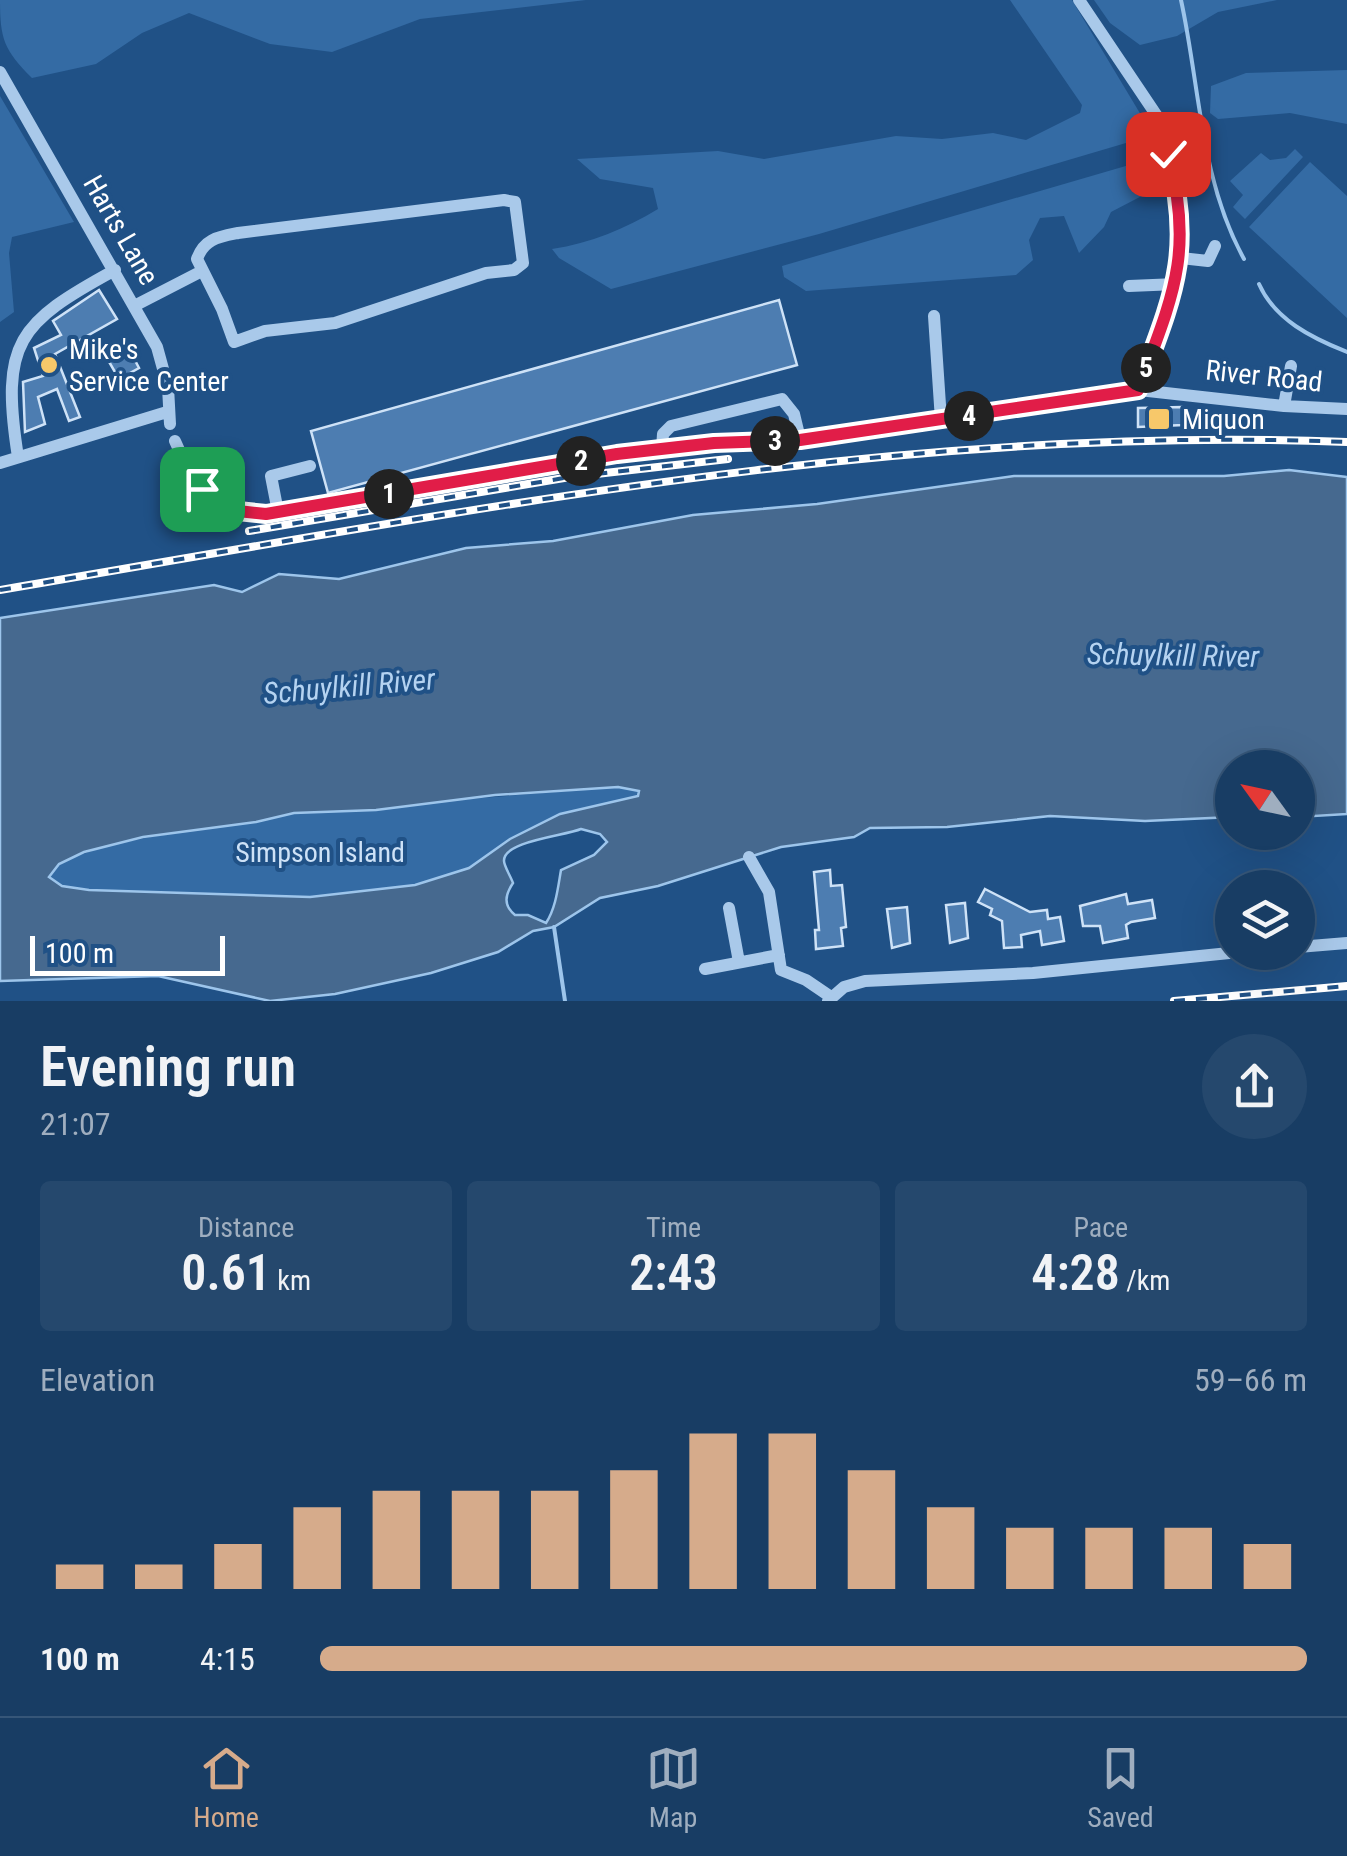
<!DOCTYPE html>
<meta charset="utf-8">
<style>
body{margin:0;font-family:"Roboto Condensed",sans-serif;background:#25486d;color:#f1f3f6;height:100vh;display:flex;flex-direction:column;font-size:38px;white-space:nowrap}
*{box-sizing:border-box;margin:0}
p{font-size:32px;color:#9faebf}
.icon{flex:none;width:55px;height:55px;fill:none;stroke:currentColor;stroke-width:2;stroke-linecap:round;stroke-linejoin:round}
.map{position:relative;height:1001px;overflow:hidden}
.details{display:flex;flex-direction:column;background:#183d64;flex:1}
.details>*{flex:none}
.needle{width:65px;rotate:303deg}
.fabs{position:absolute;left:1215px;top:750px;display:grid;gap:20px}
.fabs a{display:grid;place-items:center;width:100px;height:100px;border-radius:50%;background:#183d64;box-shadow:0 10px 40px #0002,0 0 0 2px #365678;font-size:50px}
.scale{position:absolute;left:30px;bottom:25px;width:195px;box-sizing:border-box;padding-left:10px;border:5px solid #fff;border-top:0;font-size:28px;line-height:35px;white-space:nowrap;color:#fff;-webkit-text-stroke:8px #205186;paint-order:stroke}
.pin{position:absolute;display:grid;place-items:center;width:85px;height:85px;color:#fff;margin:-42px;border-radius:20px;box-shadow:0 5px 15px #0006}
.km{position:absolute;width:50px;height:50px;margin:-25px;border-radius:50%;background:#222;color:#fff;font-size:28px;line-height:50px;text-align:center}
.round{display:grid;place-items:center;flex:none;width:105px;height:105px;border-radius:52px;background:#25486d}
.overview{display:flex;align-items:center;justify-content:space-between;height:170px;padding:0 40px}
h1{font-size:55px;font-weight:600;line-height:75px}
.metrics{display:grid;grid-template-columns:repeat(3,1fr);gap:15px;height:170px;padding:10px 40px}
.metrics div{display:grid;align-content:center;border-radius:10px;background:#25486d;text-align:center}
.metrics b{font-size:50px;font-weight:600}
.metrics small{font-size:28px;font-weight:400}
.metrics p{font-size:28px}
.chart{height:280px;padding:20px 40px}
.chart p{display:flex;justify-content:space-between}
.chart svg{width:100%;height:180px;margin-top:10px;stroke:#d6ab8b;stroke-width:6}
ul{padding:0 40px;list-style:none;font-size:32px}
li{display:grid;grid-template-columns:160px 120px 1fr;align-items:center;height:75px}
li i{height:25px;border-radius:12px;background:#d6ab8b}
.menu{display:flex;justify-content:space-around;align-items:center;height:140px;border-top:2px solid #365678;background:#183d64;font-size:28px;color:#9faebf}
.menu a{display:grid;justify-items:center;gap:5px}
.menu .current{color:#d6ab8b}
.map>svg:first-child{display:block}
</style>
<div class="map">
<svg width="1347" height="1001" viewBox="0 0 1347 1001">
<rect width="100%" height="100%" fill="#205186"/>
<path fill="#346ba4" d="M0 0H586L420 19 332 52 270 44 189 13 142 33 96 64 32 78C4 50 0 39 0 0Z
M1010 0H1072L1153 135 819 234 611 289 559 258 552 249C591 243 625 229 658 209L653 188 600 179 577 159 718 151 764 159 896 136 942 139 993 133 1026 140 1080 113 1082 105Z
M1094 0H1277L1218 12 1177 36 1140 45 1110 23Z
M1347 70V124L1290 113 1218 119 1210 113 1211 86 1246 73Z
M0 96 74 222 12 237 9 253 14 312 0 322Z
M1295 149 1303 157 1245 219 1233 207 1243 195 1230 181 1261 153 1270 160 1286 158Z
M1160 156 1159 187 1111 212 1104 227 1079 253 1064 216 1040 218 1029 240 1033 260 1016 275 806 291 784 277 782 266Z
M1310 162 1347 196V318L1249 227Z
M618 787 639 791 638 796 560 814 510 839 469 868 415 885 310 897 89 890 62 886 49 877C64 838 250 826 294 813Z"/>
<path fill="#46698f" stroke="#9dc5eb" stroke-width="2.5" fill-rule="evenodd" d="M1289 470 1347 477V814L1298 817V768H1232V817L1145 821 1050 816 947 827 870 828 854 837 781 847 658 886 600 898 554 927 533 931 498 952 431 973 335 994 270 1001 158 976 0 981V618L214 585 242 592 279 574 339 579 466 548 553 541 693 515 817 504 1014 476H1224ZM618 787 639 791 638 796 560 814 510 839 469 868 415 885 310 897 89 890 62 886 49 877 59 864 84 852 143 837 256 822 294 813 376 810 495 795ZM581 829 600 834 607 842 594 855 561 870C558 887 556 908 546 923L528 915H515C503 905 505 895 513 883 511 877 504 866 504 861 503 841 564 836 581 829Z"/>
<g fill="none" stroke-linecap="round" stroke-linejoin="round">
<path stroke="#9dc5eb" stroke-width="4" d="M1181 0C1200 87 1200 179 1244 259
M1259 284C1275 320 1312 338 1347 352
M554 927 565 1001"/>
</g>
<path fill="#4d7db1" stroke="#cee2f7" stroke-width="2.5" d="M99 290 117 319 55 354 80 417 69 421 57 389 38 397 45 424 25 432 23 382 43 376 34 348 61 335 53 321Z
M779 300 797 365 328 493 311 431Z
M129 349 139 368 119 379 108 360Z
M1182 407 1183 425 1138 427V408Z
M830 870 831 886 842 885 846 927 841 928 843 946 816 949 815 930H819L814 872Z
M985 889 1030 912 1047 910 1048 919 1060 917 1064 941 1042 945 1040 931 1021 935 1022 947 1004 948 1002 921 990 915 992 909 978 902Z
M1126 894 1128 904 1152 900 1155 918 1131 922 1126 925 1128 938 1103 943 1100 926H1083L1080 906Z
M965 903 968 938 950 943 946 905Z
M907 907 910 943 892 948 887 909Z"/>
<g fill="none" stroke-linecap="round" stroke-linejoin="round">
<path stroke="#a9c9ea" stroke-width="12" d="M1079 0 1157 116 1177 193 1180 269 1139 390
M0 72 157 347 168 387 170 424
M504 200 515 202 523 263 514 270 486 273 335 323 265 331 234 342 222 309 197 259C204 239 218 237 238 233Z
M1181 258 1208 261 1215 246
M1129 286 1177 284
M136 305 202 271
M934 316 941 420
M1284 406 1291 366
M175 441C193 483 218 513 266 514L617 455 714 443 800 439 1139 390 1284 406 1347 409
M662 449 663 434 671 426 782 399 794 414 800 439
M18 457C0 342 18 323 115 270
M0 463 167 412
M278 512 271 476 310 466
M749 857 769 892 781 970 806 980 831 997
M729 908 739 962
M1298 947 1347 943
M705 969 779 955
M828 1001 844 987 865 981 1033 973 1239 952"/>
<defs>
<path id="rail" d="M249 531 570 477 728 459
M0 590C446 515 892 424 1347 442
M1174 1001 1347 986"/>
</defs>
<use href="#rail" stroke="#fff" stroke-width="8"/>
<use href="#rail" stroke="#205186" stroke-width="4" stroke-dasharray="11" stroke-linecap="butt"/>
</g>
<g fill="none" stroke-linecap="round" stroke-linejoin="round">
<defs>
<path id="route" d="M202 489 238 511 266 514 617 454 714 443 800 440 1138 390C1172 298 1195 253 1168 154"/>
</defs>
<use href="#route" stroke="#fff" stroke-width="20"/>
<use href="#route" stroke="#e11d48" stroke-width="12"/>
</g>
<g fill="#f7c86a" stroke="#205186" stroke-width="4">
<circle cx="49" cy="365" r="10"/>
<rect x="1147" y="407" width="24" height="24" rx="5"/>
</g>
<g text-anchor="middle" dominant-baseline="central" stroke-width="8" stroke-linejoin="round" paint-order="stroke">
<g font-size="28" fill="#fff" stroke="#205186">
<text transform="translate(121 230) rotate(60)">Harts Lane</text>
<text transform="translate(1264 376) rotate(6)">River Road</text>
</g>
<g font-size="28" fill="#fff" stroke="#205186" text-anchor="start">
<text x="69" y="349">Mike's<tspan x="69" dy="32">Service Center</tspan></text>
<text x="1182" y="419">Miquon</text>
</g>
<g font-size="28" fill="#cee2f7" stroke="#205186">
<text x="320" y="852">Simpson Island</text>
</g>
<g font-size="30" font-style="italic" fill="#b5d3f1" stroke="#205186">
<text transform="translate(1173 655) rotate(1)">Schuylkill River</text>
<text transform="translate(349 686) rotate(-5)">Schuylkill River</text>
</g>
</g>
</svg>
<div class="fabs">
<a><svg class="needle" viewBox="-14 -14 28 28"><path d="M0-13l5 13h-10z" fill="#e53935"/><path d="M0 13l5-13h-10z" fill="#9faebf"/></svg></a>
<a><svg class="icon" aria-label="layers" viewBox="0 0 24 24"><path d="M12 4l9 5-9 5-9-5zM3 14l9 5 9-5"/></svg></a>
</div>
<div class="scale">100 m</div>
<div class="pin" style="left:202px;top:489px;background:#1e9e55"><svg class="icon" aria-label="arrive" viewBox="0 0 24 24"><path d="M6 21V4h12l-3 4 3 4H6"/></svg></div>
<div class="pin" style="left:1168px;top:154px;background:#d93025"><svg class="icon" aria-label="check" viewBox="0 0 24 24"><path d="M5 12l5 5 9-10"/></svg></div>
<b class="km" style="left:389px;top:494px">1</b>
<b class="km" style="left:581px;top:461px">2</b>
<b class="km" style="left:775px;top:441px">3</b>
<b class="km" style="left:969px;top:416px">4</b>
<b class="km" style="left:1146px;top:368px">5</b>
</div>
<section class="details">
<div class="overview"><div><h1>Evening run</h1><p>21:07</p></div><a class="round"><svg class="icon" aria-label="share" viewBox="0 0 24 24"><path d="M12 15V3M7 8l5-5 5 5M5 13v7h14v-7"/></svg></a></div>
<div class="metrics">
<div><p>Distance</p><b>0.61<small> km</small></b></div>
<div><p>Time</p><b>2:43</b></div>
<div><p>Pace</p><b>4:28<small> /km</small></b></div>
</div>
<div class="chart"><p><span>Elevation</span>59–66 m</p>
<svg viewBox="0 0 160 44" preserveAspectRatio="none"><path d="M5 44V38M15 44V38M25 44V33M35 44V24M45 44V20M55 44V20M65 44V20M75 44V15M85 44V6M95 44V6M105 44V15M115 44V24M125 44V29M135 44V29M145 44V29M155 44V33"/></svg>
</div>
<ul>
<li><b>100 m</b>4:15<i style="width:100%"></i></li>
</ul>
</section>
<nav class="menu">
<a class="current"><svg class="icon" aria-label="home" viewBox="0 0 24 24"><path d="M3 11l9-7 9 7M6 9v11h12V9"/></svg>Home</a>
<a><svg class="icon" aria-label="map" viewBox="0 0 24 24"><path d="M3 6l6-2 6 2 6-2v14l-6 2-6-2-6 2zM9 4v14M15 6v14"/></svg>Map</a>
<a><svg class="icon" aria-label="saved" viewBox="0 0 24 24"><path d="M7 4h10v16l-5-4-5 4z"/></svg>Saved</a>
</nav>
